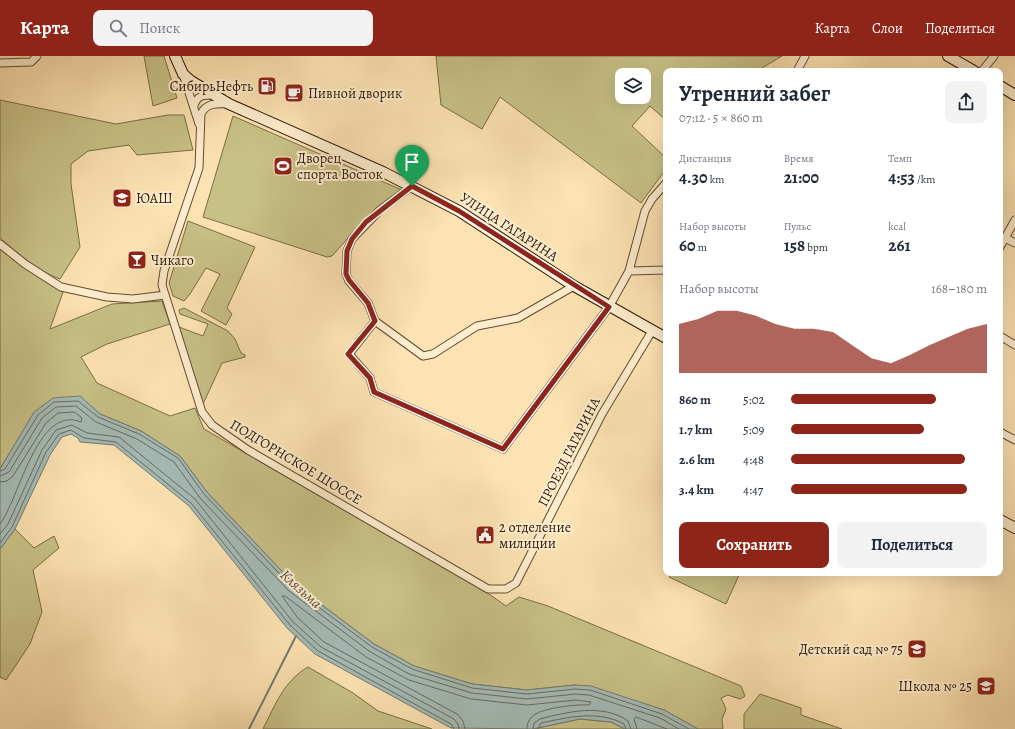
<!DOCTYPE html>
<html lang="ru">
<meta charset="utf-8">
<style>
body{margin:0;font-family:Alegreya,serif;background:#f2f2f3;color:#1f2937;height:100vh;display:flex;flex-direction:column;font-size:15px;white-space:nowrap}
*{box-sizing:border-box;margin:0}
p{font-size:13px;color:#747a83}
.icon{flex:none;width:22px;height:22px;fill:none;stroke:currentColor;stroke-width:2;stroke-linecap:round;stroke-linejoin:round}
.map{position:relative;flex:1;overflow:hidden}
.panel{position:absolute;left:663px;top:12px;width:340px;height:508px;display:flex;flex-direction:column;background:#fff;border-radius:8px;box-shadow:0 4px 16px #0002}
.panel>*{flex:none}
.controls{position:absolute;left:615px;top:12px;display:grid;gap:8px}
.controls a{display:grid;place-items:center;width:36px;height:36px;border-radius:8px;background:#fff;box-shadow:0 4px 16px #0002;font-size:20px}
.pin{position:absolute;display:grid;place-items:center;width:34px;height:34px;color:#fff;margin:-41px -17px;border-radius:50% 50% 50% 0;rotate:-45deg;box-shadow:0 0 4px #0007}
.pin .icon{rotate:45deg}
.round{display:grid;place-items:center;flex:none;width:42px;height:42px;border-radius:8px;background:#f2f2f3}
.head{display:flex;align-items:center;justify-content:space-between;height:68px;padding:0 16px}
h1{font-size:22px;font-weight:700;line-height:30px}
.metrics{display:grid;grid-template-columns:repeat(3,1fr);gap:6px;height:68px;padding:4px 16px}
.metrics div{display:grid;align-content:center}
.metrics b{font-size:17px;font-weight:700}
.metrics small{font-size:11px;font-weight:400}
.metrics p{font-size:11px}
.chart{height:112px;padding:8px 16px}
.chart p{display:flex;justify-content:space-between}
.chart svg{width:100%;height:72px;margin-top:4px;fill:#8f2418;opacity:.7}
.primary-button{display:flex;gap:8px;margin-top:auto;padding:8px 16px}
.primary-button a{flex:1;height:46px;border-radius:8px;background:#8f2418;color:#fff;font-size:16px;font-weight:700;line-height:46px;text-align:center}
.primary-button a+a{background:#f2f2f3;color:#1f2937}
ul{padding:0 16px;list-style:none;font-size:13px}
li{display:grid;grid-template-columns:64px 48px 1fr;align-items:center;height:30px}
li i{height:10px;border-radius:5px;background:#8f2418}
header{display:flex;align-items:center;gap:24px;box-sizing:border-box;height:56px;padding:0 20px;background:#8f2418;color:#fff}
header strong{font-size:19px}
nav{display:flex;gap:22px;margin-inline-start:auto;font-size:14px}
.search{width:280px;height:36px;background:#f2f2f3;display:flex;align-items:center;gap:10px;box-sizing:border-box;padding:0 14px;border-radius:8px;color:#747a83;font-size:15px}
.map>svg:first-child{display:block}
</style>
<header>
<strong>Карта</strong>
<div class="search"><svg class="icon" aria-label="search" viewBox="0 0 24 24"><circle cx="10" cy="10" r="6"/><path d="M15 15l6 6"/></svg>Поиск</div>
<nav><a>Карта</a><a>Слои</a><a>Поделиться</a></nav>
</header>
<div class="map">
<svg width="1015" height="673" viewBox="0 0 1015 673">
<rect width="100%" height="100%" fill="#fde3b3"/>
<filter id="stains"><feTurbulence type="fractalNoise" baseFrequency=".005" numOctaves="4"/><feColorMatrix values="0 0 0 0 .2 0 0 0 0 .09 0 0 0 0 .02 0 0 0 .5 -.17"/></filter>
<radialGradient id="worn" r=".72"><stop offset=".6" stop-color="#630" stop-opacity="0"/><stop offset="1" stop-color="#630" stop-opacity=".3"/></radialGradient>
<path fill="#c8c187" stroke="#7a6c46" fill-rule="evenodd" d="M144 0H164L177 42 153 50Z
M436 0H782L757 15H666V64L650 50 632 70 666 102V113L641 147 500 41 482 73 441 49ZM622 19H644V41H622Z
M0 44 116 68 168 59H184L193 94 137 99 129 89 88 95 71 108V128L80 191 60 223C37 215 19 198 0 182Z
M233 60 402 134 364 164 332 200 327 201 203 161Z
M188 165 255 191 227 252 232 258 226 269 201 255 220 218 206 212 190 238 184 245 173 240 169 227Z
M0 192 46 226 63 236 50 273 112 248 162 245 170 268 107 288 81 301 97 327 170 360 195 352 204 373 486 536 506 550 519 541 548 550 741 630 745 640 740 643 728 639 721 642 726 653 722 663 723 673H698L664 654 575 629 527 634 472 628 414 610 374 588 295 529 207 436 180 400 141 375 100 358 80 341 35 356 0 413Z
M184 252 228 275 235 283 241 297 245 299V301L222 307 203 348 179 271 203 280 208 268 180 258 179 254Z
M15 473 34 492 54 480 59 492 33 514 42 556 30 588 6 624 0 621V493Z
M671 517H740L726 548 669 521Z
M308 611 353 637 378 655 432 673H263C275 649 284 625 308 611Z
M760 638 801 652V659L842 673H744V658Z
M580 663 611 666 625 673H533Z"/>
<path fill="#a4bbb7" stroke="#747a70" d="M80 340 100 358 141 375 180 400 207 436 295 529 374 588 414 610 472 628 527 634 575 629 591 630 664 654 698 673H625L611 666 580 663 533 673 451 672 315 598 287 572 189 450 114 389 80 386 78 382 71 378 62 381 50 399 15 473 0 493V413L34 356 53 342Z"/>
<g fill="none" stroke-linecap="round" stroke-linejoin="round">
<path stroke="#686a5e" stroke-width="1" d="M0 415 5 413 38 359 54 346 78 345 98 361 139 378 178 402 204 438 293 532 372 591 412 613 472 632 527 638 575 633 590 634 662 658 689 673
M0 420 9 416 42 362 56 351 76 350 96 366 137 383 174 406 200 442 289 535 369 595 409 618 472 637 527 643 576 638 589 639 660 662 679 673
M0 426 7 425 13 420 46 367 58 357 74 356 82 362 81 366C37 348 19 444 0 468
M0 478 8 468 42 394 56 374 72 369 87 377 119 381 195 443 293 566 321 591 454 663 458 668 459 673
M0 487 12 471 46 396 59 378 71 374 84 382 116 386 191 447 290 569 318 595 451 668 454 673
M465 673 463 665 457 658 324 586 298 562 282 540H285L366 601 409 624 471 643 527 649 576 644 591 646 589 649C577 648 543 652 534 659 529 663 527 667 527 673
M533 673 534 667 540 663C567 656 603 647 628 665L631 673
M538 673 541 667C569 661 598 654 624 668L626 673
M637 673 634 663 636 661 667 673"/>
<path stroke="#747a70" stroke-width="2" d="M249 673 296 580"/>
<defs>
<path id="street" d="M0 7 31 6 37 0
M797 15 805 0
M982 15 994 0
M183 18 199 68
M228 48C217 47 206 47 201 58L199 112 164 215 162 229 202 356 212 369 248 394 488 533H506L516 527 602 358 652 275
M194 50C197 39 203 39 214 39
M412 130 380 154 352 183 347 195 346 218 349 225 368 247 375 265 423 300 433 298 477 270 518 262 574 230
M1005 182 1015 187
M0 188 25 208 61 231 107 241 133 243 165 239
M1000 191 1015 164
M629 215 666 214
M375 265 349 298 370 322 374 336 503 393 609 251 629 215 645 155 652 143 666 127
M1000 280 1015 289
M1000 376 1015 384"/>
<path id="secondary" d="M175 0 183 18 191 25 229 48 383 116 459 155 574 230 666 282
M948 0 974 15
M1000 30 1015 39
M1000 464 1015 472"/>
</defs>
<use href="#street" stroke="#614b31" stroke-width="9"/>
<use href="#secondary" stroke="#2d1806" stroke-width="12"/>
<use href="#street" stroke="#feedce" stroke-width="7"/>
<use href="#secondary" stroke="#feedce" stroke-width="10"/>
</g>
<g fill="none" stroke-linecap="round" stroke-linejoin="round">
<defs>
<path id="route" d="M412 130 459 155 609 251 503 393 374 336 370 322 348 298 375 265 368 247 349 224 346 218 347 195 352 183 366 166Z"/>
</defs>
<use href="#route" stroke="#fff" stroke-width="8"/>
<use href="#route" stroke="#8f2418" stroke-width="5"/>
</g>
<defs>
<symbol id="fuel-square" viewBox="-11 -11 22 22"><rect x="-9" y="-9" width="18" height="18" rx="4" fill="#8f2418" stroke="#feedce"/><path d="M-5.5-6h7V0h2V4h1.3V-2.5L3-4.5l.8-.8L6-3V5H2.5V1h-1V6h-7ZM-4.2-4.7v3.2H.2V-4.7Z" fill="#fff"/></symbol>
<symbol id="cafe-square" viewBox="-11 -11 22 22"><rect x="-9" y="-9" width="18" height="18" rx="4" fill="#8f2418" stroke="#feedce"/><path d="M-5.5-4.5H6V0H3Q3 3.5 0 3.5H-2.5Q-5.5 3.5-5.5 0ZM3-3.2v2h1.7v-2ZM-6 4.5H4V6H-6Z" fill="#fff"/></symbol>
<symbol id="stadium-square" viewBox="-11 -11 22 22"><rect x="-9" y="-9" width="18" height="18" rx="4" fill="#8f2418" stroke="#feedce"/><path d="M0-5a6.5 5 0 1 0 0 10a6.5 5 0 1 0 0-10ZM-3.5-1.8h7v3.6h-7Z" fill="#fff"/></symbol>
<symbol id="university-square" viewBox="-11 -11 22 22"><rect x="-9" y="-9" width="18" height="18" rx="4" fill="#8f2418" stroke="#feedce"/><path d="M0-5L7-2L0 1L-7-2ZM-4 1L0 2.5L4 1V4Q0 6-4 4Z" fill="#fff"/></symbol>
<symbol id="bar-square" viewBox="-11 -11 22 22"><rect x="-9" y="-9" width="18" height="18" rx="4" fill="#8f2418" stroke="#feedce"/><path d="M-6-5H6L.8 .8V4.5H3.5V6h-7V4.5H-.8V.8Z" fill="#fff"/></symbol>
<symbol id="civic-square" viewBox="-11 -11 22 22"><rect x="-9" y="-9" width="18" height="18" rx="4" fill="#8f2418" stroke="#feedce"/><path d="M-.6-6.5H3V-4.5H.6V-3L4-1V1h2V6H-6V1h2V-1L-.6-3ZM-1.2 2.5V6h2.4V2.5Z" fill="#fff"/></symbol>
<symbol id="school-square" viewBox="-11 -11 22 22"><rect x="-9" y="-9" width="18" height="18" rx="4" fill="#8f2418" stroke="#feedce"/><path d="M0-5L7-2L0 1L-7-2ZM-4 1L0 2.5L4 1V4Q0 6-4 4Z" fill="#fff"/></symbol>
</defs>
<g fill-rule="evenodd">
<use href="#fuel-square" x="256" y="19" width="22" height="22"/>
<use href="#cafe-square" x="283" y="26" width="22" height="22"/>
<use href="#stadium-square" x="272" y="99" width="22" height="22"/>
<use href="#university-square" x="111" y="131" width="22" height="22"/>
<use href="#bar-square" x="126" y="193" width="22" height="22"/>
<use href="#civic-square" x="474" y="468" width="22" height="22"/>
<use href="#school-square" x="906" y="582" width="22" height="22"/>
<use href="#school-square" x="975" y="619" width="22" height="22"/>
</g>
<g text-anchor="middle" dominant-baseline="central" stroke-width="4" stroke-linejoin="round" paint-order="stroke">
<g font-size="14" fill="#2d1806" stroke="#feedce" text-anchor="start">
<text x="253" y="30" text-anchor="end">СибирьНефть</text>
<text x="308" y="37">Пивной дворик</text>
<text x="297" y="102">Дворец<tspan x="297" dy="16">спорта Восток</tspan></text>
<text x="136" y="142">ЮАШ</text>
<text x="151" y="204">Чикаго</text>
<text x="499" y="471">2 отделение<tspan x="499" dy="16">милиции</tspan></text>
<text x="903" y="593" text-anchor="end">Детский сад № 75</text>
<text x="972" y="630" text-anchor="end">Школа № 25</text>
</g>
<g font-size="14" fill="#2d1806" stroke="#feedce">
<text transform="translate(509 171) rotate(33)">УЛИЦА ГАГАРИНА</text>
<text transform="translate(569 396) rotate(-63)">ПРОЕЗД ГАГАРИНА</text>
<text transform="translate(296 406) rotate(31)">ПОДГОРНСКОЕ ШОССЕ</text>
</g>
<g font-size="15" font-style="italic" fill="#575144" stroke="#feedce">
<text transform="translate(301 533) rotate(42)">Клязьма</text>
</g>
</g>
<rect width="100%" height="100%" filter="url(#stains)"/>
<rect width="100%" height="100%" fill="url(#worn)"/>
</svg>
<div class="controls">
<a><svg class="icon" aria-label="layers" viewBox="0 0 24 24"><path d="M12 4l9 5-9 5-9-5zM3 14l9 5 9-5"/></svg></a>
</div>
<div class="pin" style="left:412px;top:130px;background:#1e9e55"><svg class="icon" aria-label="arrive" viewBox="0 0 24 24"><path d="M6 21V4h12l-3 4 3 4H6"/></svg></div>
<section class="panel">
<div class="head"><div><h1>Утренний забег</h1><p>07:12 · 5 × 860 m</p></div><a class="round"><svg class="icon" aria-label="share" viewBox="0 0 24 24"><path d="M12 15V3M7 8l5-5 5 5M5 13v7h14v-7"/></svg></a></div>
<div class="metrics">
<div><p>Дистанция</p><b>4.30<small> km</small></b></div>
<div><p>Время</p><b>21:00</b></div>
<div><p>Темп</p><b>4:53<small> /km</small></b></div>
</div>
<div class="metrics">
<div><p>Набор высоты</p><b>60<small> m</small></b></div>
<div><p>Пульс</p><b>158<small> bpm</small></b></div>
<div><p>kcal</p><b>261</b></div>
</div>
<div class="chart"><p><span>Набор высоты</span>168–180 m</p>
<svg viewBox="0 0 160 44" preserveAspectRatio="none"><path d="M0 44V14L10 11L20 6L30 6L40 9L50 14L60 17L70 17L80 19L90 27L100 35L110 38L120 33L130 27L140 22L150 17L160 14V44z"/></svg>
</div>
<ul>
<li><b>860 m</b>5:02<i style="width:74%"></i></li>
<li><b>1.7 km</b>5:09<i style="width:68%"></i></li>
<li><b>2.6 km</b>4:48<i style="width:89%"></i></li>
<li><b>3.4 km</b>4:47<i style="width:90%"></i></li>
</ul>
<div class="primary-button"><a>Сохранить</a><a>Поделиться</a></div>
</section>
</div>
